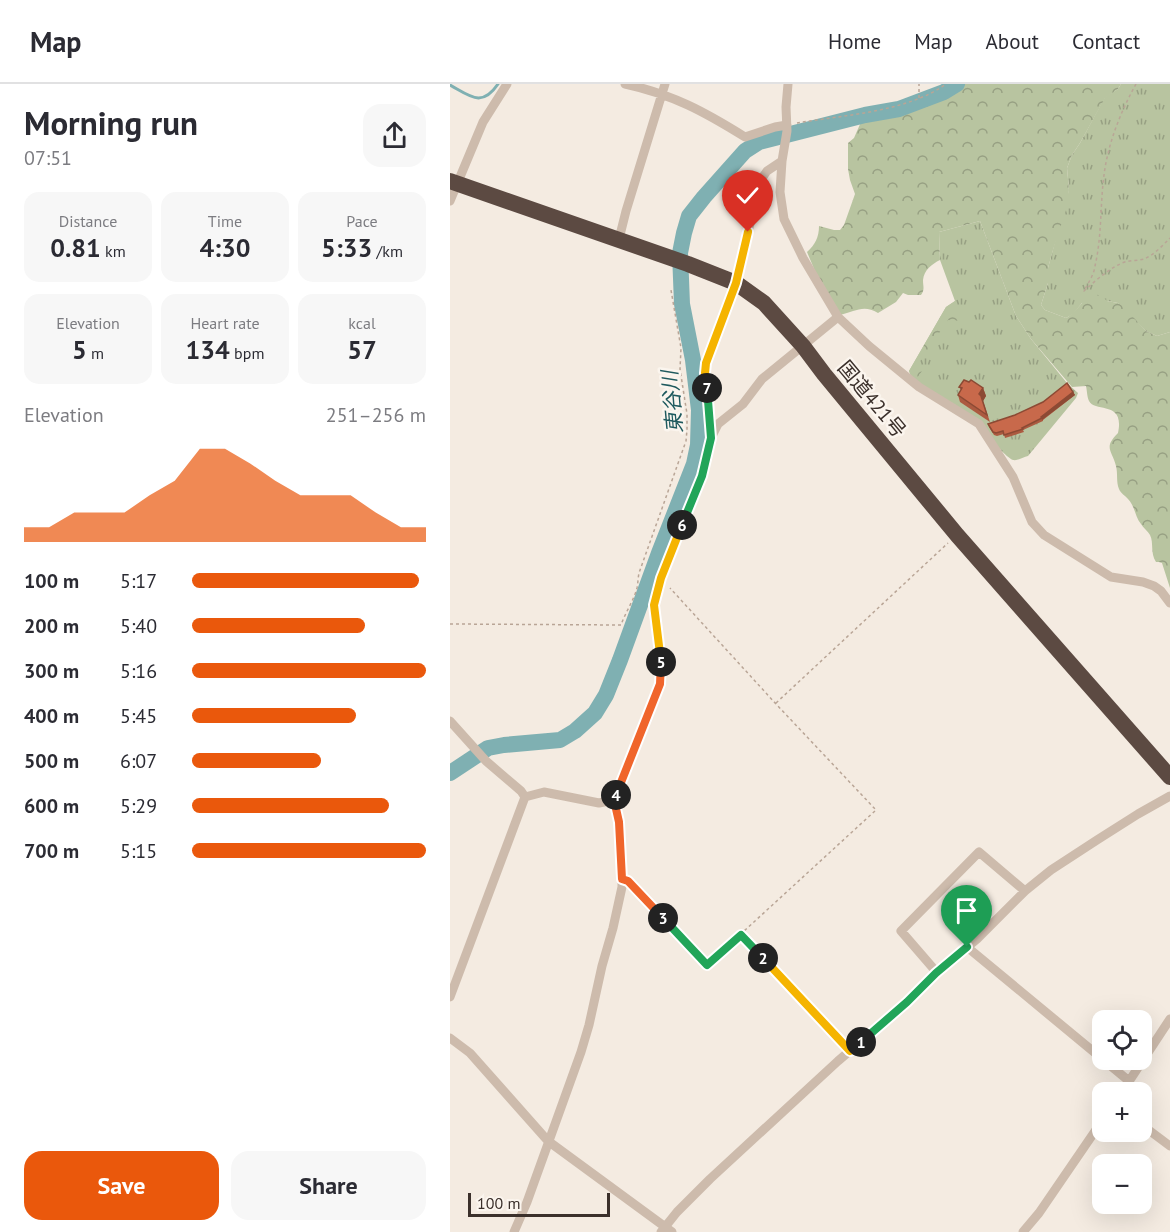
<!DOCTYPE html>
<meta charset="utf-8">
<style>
body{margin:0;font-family:"PT Sans","Noto Sans JP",sans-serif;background:#f7f7f7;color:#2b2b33;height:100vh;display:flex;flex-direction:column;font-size:22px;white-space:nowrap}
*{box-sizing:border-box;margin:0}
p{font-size:20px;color:#7c7c81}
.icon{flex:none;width:33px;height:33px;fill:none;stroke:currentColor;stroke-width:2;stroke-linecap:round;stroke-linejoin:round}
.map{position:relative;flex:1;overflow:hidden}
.sheet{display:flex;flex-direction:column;background:#fff;width:450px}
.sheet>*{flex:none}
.fabs{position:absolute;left:642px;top:926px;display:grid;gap:12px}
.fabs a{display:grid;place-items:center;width:60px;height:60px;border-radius:12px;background:#fff;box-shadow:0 6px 24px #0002;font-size:30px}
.scale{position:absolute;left:18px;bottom:15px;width:142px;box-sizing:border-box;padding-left:6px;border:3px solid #3b302b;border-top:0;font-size:16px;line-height:21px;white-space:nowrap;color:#3b302b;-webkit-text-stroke:4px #fbf5ee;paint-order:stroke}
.pin{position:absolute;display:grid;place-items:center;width:51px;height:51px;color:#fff;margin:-62px -26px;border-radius:50% 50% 50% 0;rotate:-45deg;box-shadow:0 0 6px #0007}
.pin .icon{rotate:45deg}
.km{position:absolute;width:30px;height:30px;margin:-15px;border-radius:50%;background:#222;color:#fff;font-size:16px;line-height:30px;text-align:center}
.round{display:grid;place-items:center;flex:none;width:63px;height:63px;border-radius:18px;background:#f7f7f7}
.overview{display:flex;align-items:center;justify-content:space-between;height:102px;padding:0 24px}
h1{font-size:33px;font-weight:700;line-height:45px}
.stats{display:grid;grid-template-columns:repeat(3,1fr);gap:9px;height:102px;padding:6px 24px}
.stats div{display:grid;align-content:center;border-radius:15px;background:#f7f7f7;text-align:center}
.stats b{font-size:26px;font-weight:700}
.stats small{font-size:16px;font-weight:400}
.stats p{font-size:16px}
.chart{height:168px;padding:12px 24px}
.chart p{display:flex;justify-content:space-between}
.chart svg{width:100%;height:108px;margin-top:6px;fill:#ea580c;opacity:.7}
.button{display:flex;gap:12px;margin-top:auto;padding:12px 24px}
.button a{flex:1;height:69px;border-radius:18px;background:#ea580c;color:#fff;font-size:24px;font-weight:700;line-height:69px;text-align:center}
.button a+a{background:#f7f7f7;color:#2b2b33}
ul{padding:0 24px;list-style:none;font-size:20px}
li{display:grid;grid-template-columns:96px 72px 1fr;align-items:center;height:45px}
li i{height:15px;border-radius:8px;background:#ea580c}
header{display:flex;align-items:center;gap:36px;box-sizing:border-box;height:84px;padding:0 30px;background:#fff;border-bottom:2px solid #e1e1e2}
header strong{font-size:28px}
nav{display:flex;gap:33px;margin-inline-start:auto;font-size:21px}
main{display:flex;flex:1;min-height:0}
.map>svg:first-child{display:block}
</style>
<header>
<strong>Map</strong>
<nav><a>Home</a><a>Map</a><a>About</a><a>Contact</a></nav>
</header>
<main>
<section class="sheet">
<div class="overview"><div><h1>Morning run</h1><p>07:51</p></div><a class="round"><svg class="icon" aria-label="share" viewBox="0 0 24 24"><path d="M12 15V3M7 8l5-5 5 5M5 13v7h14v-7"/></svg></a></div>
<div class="stats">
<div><p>Distance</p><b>0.81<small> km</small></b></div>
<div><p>Time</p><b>4:30</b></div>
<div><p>Pace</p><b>5:33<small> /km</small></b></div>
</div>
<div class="stats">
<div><p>Elevation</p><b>5<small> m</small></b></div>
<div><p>Heart rate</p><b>134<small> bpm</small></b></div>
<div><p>kcal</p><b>57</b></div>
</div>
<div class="chart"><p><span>Elevation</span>251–256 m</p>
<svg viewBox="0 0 160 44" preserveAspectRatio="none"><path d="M0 44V38L10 38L20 32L30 32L40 32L50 25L60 19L70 6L80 6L90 12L100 19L110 25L120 25L130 25L140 32L150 38L160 38V44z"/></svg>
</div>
<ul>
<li><b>100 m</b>5:17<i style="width:97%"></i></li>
<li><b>200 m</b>5:40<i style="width:74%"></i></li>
<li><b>300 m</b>5:16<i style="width:100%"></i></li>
<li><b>400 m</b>5:45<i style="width:70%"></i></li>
<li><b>500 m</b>6:07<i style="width:55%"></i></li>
<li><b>600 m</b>5:29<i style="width:84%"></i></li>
<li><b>700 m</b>5:15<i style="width:100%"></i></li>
</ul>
<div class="button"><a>Save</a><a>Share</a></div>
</section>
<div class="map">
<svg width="720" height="1148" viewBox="0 0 720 1148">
<defs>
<pattern id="grass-tufts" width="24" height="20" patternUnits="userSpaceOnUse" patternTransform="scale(1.5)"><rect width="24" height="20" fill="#b8c4a0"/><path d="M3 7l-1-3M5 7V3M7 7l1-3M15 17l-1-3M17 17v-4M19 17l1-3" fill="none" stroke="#97a083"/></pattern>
<pattern id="forest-crowns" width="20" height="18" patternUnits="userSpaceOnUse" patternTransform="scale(1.5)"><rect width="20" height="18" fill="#b8c4a0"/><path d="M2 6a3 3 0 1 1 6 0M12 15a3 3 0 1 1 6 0" fill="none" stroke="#97a083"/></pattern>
</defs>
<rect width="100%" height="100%" fill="#f4ebe1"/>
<path fill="url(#grass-tufts)" d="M671 0H720V248L707 252 696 247 668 219 657 217 632 219 623 230 616 234 595 226 591 221 598 199V184L619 106 617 84 622 71 630 59 655 13 668 5Z
M530 137 566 232 581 255 617 299 628 309 626 314 578 372C574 373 567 377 563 376 557 374 541 356 537 350L463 296 459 287 496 223 505 217 490 176 489 148Z"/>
<path fill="url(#forest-crowns)" d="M511 0H671L668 5 655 14 630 59 622 71 617 84 619 106 617 123 603 166 598 184V199L591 221 595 226 616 234C630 227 640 198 657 217L668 219 673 222 696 247 707 252 720 248V504L712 479 709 478H706C700 469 704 459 700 451 698 447 693 444 691 440 685 433 685 422 678 415 675 411 671 410 669 405 666 398 668 390 666 382 662 366 653 364 668 349 675 316 645 329 639 317 637 313 637 306 636 302L622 303 581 255 566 232 530 137 489 148 490 176C482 180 474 186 473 196 473 203 475 205 471 211H458L453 209 446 218 428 229C413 220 405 228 390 231L370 199 357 168C365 161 369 153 369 142L384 146H390L394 141 405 110 400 96 398 85V59L404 54 411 38 460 25 495 9Z
M505 217 513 237 498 236 466 283 472 287 467 294 462 295 459 287 496 223Z"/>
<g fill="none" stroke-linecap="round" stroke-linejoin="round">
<path stroke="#7fb0b2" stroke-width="3" d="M0 1C20 12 32 24 48 0"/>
<path stroke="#7fb0b2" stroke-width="16" d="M0 689 38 664 54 661 110 656 125 647 145 629 156 611 170 576 209 469 244 380 248 361 249 326 243 276 232 220 230 169 234 149 239 132 254 113 295 67 309 58 415 31 449 25 494 8 507 0"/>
<path stroke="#b9a596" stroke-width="1.5" stroke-dasharray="3 3" stroke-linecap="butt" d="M686 0C671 27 658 59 654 91 650 121 652 152 645 182 644 191 638 199 634 207 645 197 657 186 672 179 679 176 687 177 694 175 704 171 713 161 720 154
M469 14V0
M347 39C394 31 457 28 496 0
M260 333 255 289 256 279 282 211
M0 540 171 541C175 529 184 516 187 504 188 499 188 494 189 489L236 357 237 346V330L230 285 231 264 221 206
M326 619 498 459
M181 800 257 881 426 726 326 620 220 504
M291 851 393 959"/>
<path stroke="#cdbbac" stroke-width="9" d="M175 0C222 10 255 28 295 53L325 43 337 41
M338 0 336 23 337 47 332 77 330 108 334 135 353 174 388 233 419 262 469 303 529 340 563 393 582 438 594 451 661 493 693 498 704 502 711 507 720 519
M0 117 33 38 57 0
M169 155 176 127 215 0
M286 199 310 97 317 87 332 77
M0 637 36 677 71 707 75 713
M75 713 94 708 149 719 164 716
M517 863 679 997
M486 889 483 884 451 847 529 768 575 807
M0 913 75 713
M0 954 20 969 98 1057 222 1148
M672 1008 720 935
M692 1041 720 1062
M64 1148 77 1118 131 968 139 941 152 882 163 844 172 803V795L169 738 164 716 210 600 211 582 204 521 211 494 252 392 261 354 268 340 293 320 312 295 388 233
M211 1148 227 1128 260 1095 388 977 457 918 486 889 527 855 575 807 601 786 647 756 688 730 720 712
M573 1148 589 1129 652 1037"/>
<path stroke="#5c4a42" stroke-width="16" d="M0 97 238 180 286 199 314 219 353 262 374 290 507 451 720 693"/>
</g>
<path fill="#ac5a40" d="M519 298 533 304 536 312 533 317 540 338 510 318 508 311 511 306 509 303Z
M623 308 625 311 593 336V337L573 346 574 348 555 354 554 350 547 352 544 351 539 343 538 340 565 331Z"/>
<path fill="#8c4a34" d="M533 304 536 312 533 317 540 338 533 317 529 310Z
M623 308 625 311 592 336 591 333Z"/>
<path fill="#c8694b" stroke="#8c4a34" stroke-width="1.5" d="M514 296 519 298 521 296 533 304 529 310 531 312 537 331 508 311 512 304 509 303Z
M617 299 623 308 591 333 592 334 572 344 573 345 554 351 553 347 546 349 543 348 538 340 565 331 593 318Z"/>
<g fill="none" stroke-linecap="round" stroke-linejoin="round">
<defs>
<path id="split-1" d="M411 958 457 918 486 889 517 863"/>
<path id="split-2" d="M313 874 400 967 411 958"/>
<path id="split-3" d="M213 834 257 881 291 851 313 874"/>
<path id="split-4" d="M166 711 164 716 169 738 172 795 178 797 213 834"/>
<path id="split-5" d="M166 711 210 600 211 578"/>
<path id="split-6" d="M211 578 204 521 211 494 232 441"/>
<path id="split-7" d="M232 441 252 392 261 354 257 304"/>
<path id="split-8" d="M257 304 255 289 256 279 286 199 298 148"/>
</defs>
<use href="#split-1" stroke="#fff" stroke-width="12"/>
<use href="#split-2" stroke="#fff" stroke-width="12"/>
<use href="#split-3" stroke="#fff" stroke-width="12"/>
<use href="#split-4" stroke="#fff" stroke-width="12"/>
<use href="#split-5" stroke="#fff" stroke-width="12"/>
<use href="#split-6" stroke="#fff" stroke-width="12"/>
<use href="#split-7" stroke="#fff" stroke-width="12"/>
<use href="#split-8" stroke="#fff" stroke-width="12"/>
<use href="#split-1" stroke="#22a559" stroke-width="8"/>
<use href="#split-2" stroke="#f5b400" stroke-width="8"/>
<use href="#split-3" stroke="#22a559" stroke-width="8"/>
<use href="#split-4" stroke="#f0652b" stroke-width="8"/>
<use href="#split-5" stroke="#f0652b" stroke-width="8"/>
<use href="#split-6" stroke="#f5b400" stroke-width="8"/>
<use href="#split-7" stroke="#22a559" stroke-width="8"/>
<use href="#split-8" stroke="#f5b400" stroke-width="8"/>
</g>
<g text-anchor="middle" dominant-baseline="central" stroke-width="5" stroke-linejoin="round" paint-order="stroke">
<g font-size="20" fill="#3b302b" stroke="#fbf5ee">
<text transform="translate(422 315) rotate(50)">国道421号</text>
</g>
<g font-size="21" font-style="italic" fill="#1f5a5e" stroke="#fbf5ee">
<text transform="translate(222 318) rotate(-95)">東谷川</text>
</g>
</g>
</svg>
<div class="fabs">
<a><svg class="icon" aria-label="locate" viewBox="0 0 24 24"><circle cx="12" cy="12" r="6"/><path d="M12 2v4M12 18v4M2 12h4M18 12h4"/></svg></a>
<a>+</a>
<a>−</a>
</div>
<div class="scale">100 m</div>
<div class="pin" style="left:517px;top:863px;background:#1e9e55"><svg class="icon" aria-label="arrive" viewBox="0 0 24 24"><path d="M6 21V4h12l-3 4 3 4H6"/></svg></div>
<div class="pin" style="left:298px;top:148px;background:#d93025"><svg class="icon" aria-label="check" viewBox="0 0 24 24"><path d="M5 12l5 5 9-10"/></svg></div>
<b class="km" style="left:411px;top:958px">1</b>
<b class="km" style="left:313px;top:874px">2</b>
<b class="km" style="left:213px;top:834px">3</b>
<b class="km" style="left:166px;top:711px">4</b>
<b class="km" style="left:211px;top:578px">5</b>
<b class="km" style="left:232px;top:441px">6</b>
<b class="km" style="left:257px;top:304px">7</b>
</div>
</main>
